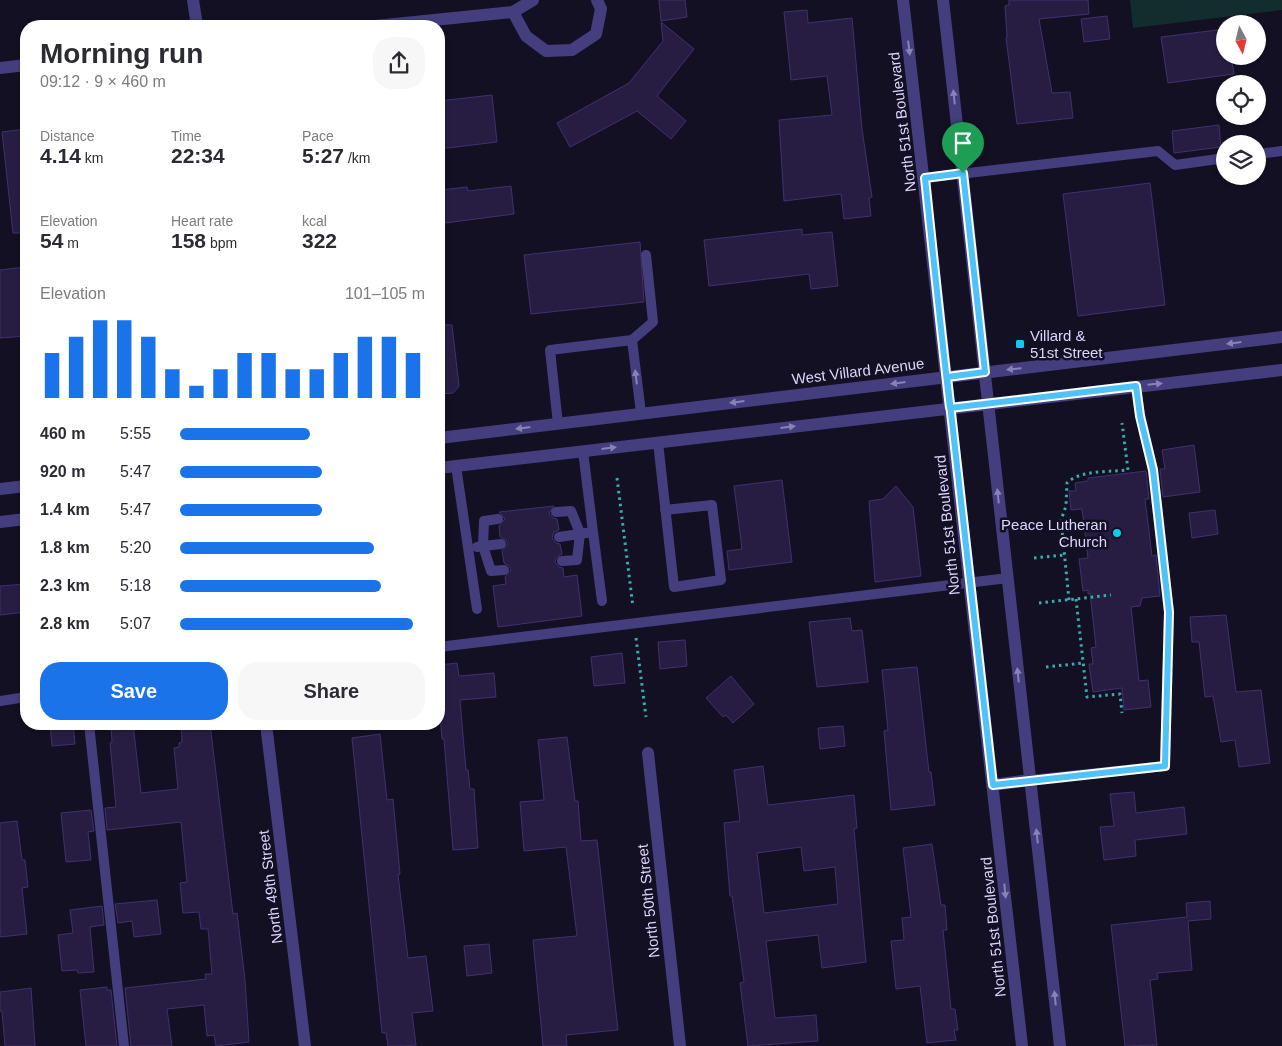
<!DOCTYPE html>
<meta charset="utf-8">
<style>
body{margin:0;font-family:Helvetica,sans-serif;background:#f7f7f7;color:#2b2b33;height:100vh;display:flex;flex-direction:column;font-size:19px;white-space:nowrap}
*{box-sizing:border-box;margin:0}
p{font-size:16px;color:#7c7c81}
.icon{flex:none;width:28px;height:28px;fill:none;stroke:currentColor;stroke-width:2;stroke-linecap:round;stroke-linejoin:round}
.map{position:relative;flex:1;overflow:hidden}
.sheet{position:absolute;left:20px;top:20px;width:425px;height:710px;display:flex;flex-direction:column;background:#fff;border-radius:20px;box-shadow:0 1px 4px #0004}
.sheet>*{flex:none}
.needle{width:32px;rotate:173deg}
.buttons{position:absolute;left:1216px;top:15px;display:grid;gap:10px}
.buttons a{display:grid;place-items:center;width:50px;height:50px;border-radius:50%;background:#fff;box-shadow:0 1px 4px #0004;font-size:25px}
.pin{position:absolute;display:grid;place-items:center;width:42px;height:42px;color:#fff;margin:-51px -21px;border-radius:50% 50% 50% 0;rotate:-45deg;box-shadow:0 0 5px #0007}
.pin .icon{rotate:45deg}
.round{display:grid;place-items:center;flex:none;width:52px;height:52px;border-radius:20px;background:#f7f7f7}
.summary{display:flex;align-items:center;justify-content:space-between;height:85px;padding:0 20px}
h1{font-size:28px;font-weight:700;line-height:38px}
.figures{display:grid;grid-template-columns:repeat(3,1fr);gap:8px;height:85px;padding:5px 20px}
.figures div{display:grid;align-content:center}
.figures b{font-size:21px;font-weight:700}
.figures small{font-size:14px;font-weight:400}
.figures p{font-size:14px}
.chart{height:140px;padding:10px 20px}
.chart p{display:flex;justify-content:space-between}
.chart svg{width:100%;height:90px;margin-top:5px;stroke:#1a73e8;stroke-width:6}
.primary-button{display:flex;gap:10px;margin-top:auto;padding:10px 20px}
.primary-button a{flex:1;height:58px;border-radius:20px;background:#1a73e8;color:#fff;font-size:20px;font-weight:700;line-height:58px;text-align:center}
.primary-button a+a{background:#f7f7f7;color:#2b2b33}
ul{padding:0 20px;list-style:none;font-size:16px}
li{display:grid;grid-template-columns:80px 60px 1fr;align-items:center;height:38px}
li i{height:12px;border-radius:6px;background:#1a73e8}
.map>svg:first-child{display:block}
</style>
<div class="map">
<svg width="1282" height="1046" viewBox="0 0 1282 1046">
<rect width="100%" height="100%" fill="#141023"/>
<path fill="#132c2d" d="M1130 0H1282V10L1133 28Z"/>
<path fill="#271d43" stroke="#40316d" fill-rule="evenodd" d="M659 0H685L687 17 661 21Z
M1009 0H1088L1089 14 1039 19 1052 93 1070 92 1073 118 1017 124 1006 38 1007 37 1005 6 1009 5Z
M807 10 808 23 852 18 862 129 872 197 869 198 871 216 844 219 841 194 784 201 779 120 832 115 827 76 791 80 784 12Z
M1107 16 1110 39 1084 42 1081 19Z
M661 22 694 49 657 96 686 121 671 139 637 111 570 147 557 123 629 83 663 41Z
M1225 29V56H1231L1234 74 1168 83 1161 37Z
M492 95 497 142 439 149V101Z
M1219 125 1221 147 1174 153 1172 131Z
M26 129V233H13L2 132Z
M1150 183 1165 305 1078 316 1063 194Z
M511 186 514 214 445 223 441 190 467 187 468 191Z
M802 229V235L832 232 838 286 811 289 809 274 709 286 704 240Z
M640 242 644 302 531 314 524 255Z
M25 267 26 336 0 338V270Z
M439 325H452L459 386 453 393 439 394Z
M1194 445 1200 492 1163 497 1160 469H1165L1162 450Z
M1146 471 1149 499H1145L1152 556 1156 555 1160 596 1142 598 1140 606 1131 607 1139 681 1148 680 1151 707 1124 710 1122 688 1093 692 1089 664H1093L1091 648 1096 647 1090 593 1088 594V590L1083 591 1079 559 1088 558 1082 509 1071 510 1069 491H1076L1075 483 1088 481V478Z
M782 480 792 562 729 570 727 551 742 549 734 486Z
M896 486 913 507 921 576 875 582 869 501 883 499Z
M554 506 549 513 553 518 557 519 559 530 554 532 552 538 556 543 560 544 562 554 556 558 555 562 559 567 563 568 564 577 577 575 582 616 498 627 493 586 506 584 505 577 511 570 509 566 504 563 502 551 508 544 506 540 500 537 499 526 505 519 499 512Z
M1215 510 1218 534 1192 538 1189 513Z
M26 584V612L0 615V586Z
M1226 615 1236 692 1261 690 1270 763 1239 767 1235 740 1221 742 1213 696 1205 697 1199 642H1192L1190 617Z
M850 618 852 631 862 630 868 682 817 687 809 622Z
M685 640 687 666 660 669 658 642Z
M622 653 625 683 594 686 591 657Z
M457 663 459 676 494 673 496 697 460 700 466 770H468L470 789H474L478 848 453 850 444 739H442L439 702V665Z
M917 667 929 772H931L935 805 891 810 884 731 888 730 882 670Z
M731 676 754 704 733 723 726 715 723 717 706 698Z
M50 724H73L75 744 52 746Z
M133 724 141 793 178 789 174 748 179 747V743L182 742 181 724H210L233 914 237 913 238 921 245 980 249 1042 216 1046 214 1035 207 1036 204 1005 167 1009 172 1046H131L125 988 206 979 205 974H212L208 929H201L199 912 183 913 180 883 187 882 181 822 107 830 105 808 116 807 110 743 112 742 111 726Z
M843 726 845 746 820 749 818 728Z
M380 734 387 800 393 799 400 874 398 875 408 958 426 956 433 1011 412 1013 416 1045 403 1046H388L386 1033H382L352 738Z
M567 737 575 801H578L581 841 597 840 618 1030 566 1035 567 1046H543L533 940 577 936 566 847 524 851 520 802 544 800 538 740Z
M763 766 768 805 854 795 857 828 854 829 866 962 822 968 818 935 766 941 775 1018 816 1015 818 1041 748 1046 740 983 744 982 732 896H730L724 823 740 821 734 770ZM801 847 804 871 835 867 838 904 764 913 757 853Z
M1134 792 1136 813 1184 807 1187 834 1135 840 1136 856 1104 860 1100 827 1114 826 1110 794Z
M91 810 94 831 88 832 91 860 66 862 61 813Z
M17 821 22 860H25L28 887 22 888 27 934 0 937V823Z
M932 844 941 905H945L947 930H943L951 1009H955L958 1030H954L956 1040 927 1043 920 986 896 989 891 941 904 940 902 918 911 917 903 848Z
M157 900 161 934 134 937 132 921 118 923 115 904Z
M1210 901 1211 919 1188 921 1192 970 1157 973 1158 979 1150 980 1157 1045 1125 1046 1111 925 1187 917 1186 903Z
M102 906 104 925 90 927 94 972 78 973 77 970 62 971 58 935 73 933 70 910Z
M489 944 492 973 467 976 464 946Z
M107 987V990H111L117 1046H86L80 990Z
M31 988 35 1046H5L2 1011H0V992Z"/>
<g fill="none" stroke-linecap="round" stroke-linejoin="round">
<path stroke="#37aeae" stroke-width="3" stroke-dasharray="2.5 4" stroke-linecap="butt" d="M617 478 633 607
M1034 558 1064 555
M1076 599 1087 697 1120 694 1122 713
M1069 600 1061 520 1066 506 1067 483C1079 470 1110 472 1128 470L1122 423
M1039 603 1111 595
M636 638 646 717
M1046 667 1083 663"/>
<path stroke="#443e7f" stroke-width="10" d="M1258 154 1282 151
M925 178 1158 151 1175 165 1225 158
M632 340 641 413
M558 424 550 350 632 340 653 322 646 255
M658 442C663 490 669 538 674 587L721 580 712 505 665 510
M583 451 593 532
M456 466 477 609
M556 512 571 511 580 533 577 560 562 561
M498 519 484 521 483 546 501 544
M559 537 593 532 602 601
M477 547 483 546 491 571 504 570
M439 647 1008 578
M0 701 26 697
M89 724 124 1046
M1030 780 1165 766 1169 612 1153 470 1140 415 1136 386"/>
<path stroke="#443e7f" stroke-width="12" d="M193 0 197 26
M513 12 526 36 546 51 572 50 596 34 601 9 597 0
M375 26 513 12 533 0
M0 68 26 65
M266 724 305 1046
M648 753 680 1046"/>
<path stroke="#443e7f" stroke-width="12" d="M903 0 1022 1046
M943 0 1060 1046
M439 438 1282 337
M439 468 1282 370
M0 489 26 486
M0 522 26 519
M993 785 1030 780"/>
</g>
<defs><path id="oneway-solid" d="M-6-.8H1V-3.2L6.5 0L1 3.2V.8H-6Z" transform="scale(1.25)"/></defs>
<g fill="#8882b7">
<use href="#oneway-solid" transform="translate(909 48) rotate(83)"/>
<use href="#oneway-solid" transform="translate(954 97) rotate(-96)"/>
<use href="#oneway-solid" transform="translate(1234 343) rotate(173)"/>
<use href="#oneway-solid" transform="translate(1014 369) rotate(175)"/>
<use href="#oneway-solid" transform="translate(636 377) rotate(-97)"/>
<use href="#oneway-solid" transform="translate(898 383) rotate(173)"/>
<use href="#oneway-solid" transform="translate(1155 384) rotate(-6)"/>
<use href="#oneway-solid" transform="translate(737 402) rotate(173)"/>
<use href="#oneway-solid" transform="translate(788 427) rotate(-7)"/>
<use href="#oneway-solid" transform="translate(523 428) rotate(173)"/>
<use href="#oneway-solid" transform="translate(609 448) rotate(-7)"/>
<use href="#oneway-solid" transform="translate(998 496) rotate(-96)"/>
<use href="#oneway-solid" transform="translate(1018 675) rotate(-96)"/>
<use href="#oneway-solid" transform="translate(1037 836) rotate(-96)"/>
<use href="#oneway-solid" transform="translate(1005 891) rotate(84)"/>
<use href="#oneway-solid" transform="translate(1055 998) rotate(-96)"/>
</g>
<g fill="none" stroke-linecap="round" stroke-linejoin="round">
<defs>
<path id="route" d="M963 173 985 372 947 377 993 785 1165 766 1169 612 1153 470 1140 416 1136 386 950 408C941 332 933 255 925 178L963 173"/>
</defs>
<use href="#route" stroke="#fff" stroke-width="10"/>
<use href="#route" stroke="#4fc3f7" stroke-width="6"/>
</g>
<g fill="#10caed" stroke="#141023" stroke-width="2">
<rect x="1015" y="339" width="10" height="10" rx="2.5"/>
<circle cx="1117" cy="533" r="5"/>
</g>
<g text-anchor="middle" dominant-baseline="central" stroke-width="5" stroke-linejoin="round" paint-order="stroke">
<g font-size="15" fill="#dcd5fc" stroke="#141023">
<text transform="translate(902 122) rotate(-97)">North 51st Boulevard</text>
<text transform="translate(858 371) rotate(-7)">West Villard Avenue</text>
<text transform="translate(947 525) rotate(-96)">North 51st Boulevard</text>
<text transform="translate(270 887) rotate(-97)">North 49th Street</text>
<text transform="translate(648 901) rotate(-96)">North 50th Street</text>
<text transform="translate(993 927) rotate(-96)">North 51st Boulevard</text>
</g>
<g font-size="15" fill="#dcd5fc" stroke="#141023" text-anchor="start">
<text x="1030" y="335">Villard &amp;<tspan x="1030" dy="17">51st Street</tspan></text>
<text x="1107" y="524" text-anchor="end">Peace Lutheran<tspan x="1107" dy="17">Church</tspan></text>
</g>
</g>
</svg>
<div class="buttons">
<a><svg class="needle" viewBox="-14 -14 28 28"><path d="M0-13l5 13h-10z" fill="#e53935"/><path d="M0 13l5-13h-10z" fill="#7c7c81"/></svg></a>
<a><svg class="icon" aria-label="locate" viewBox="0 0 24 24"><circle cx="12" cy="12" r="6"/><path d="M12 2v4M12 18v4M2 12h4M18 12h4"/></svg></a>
<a><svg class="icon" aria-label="layers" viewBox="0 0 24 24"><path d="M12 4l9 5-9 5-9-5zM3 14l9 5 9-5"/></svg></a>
</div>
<div class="pin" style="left:963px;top:173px;background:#1e9e55"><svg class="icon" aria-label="arrive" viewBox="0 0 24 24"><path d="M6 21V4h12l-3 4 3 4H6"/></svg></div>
<section class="sheet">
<div class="summary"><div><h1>Morning run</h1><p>09:12 · 9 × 460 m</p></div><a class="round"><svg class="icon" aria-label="share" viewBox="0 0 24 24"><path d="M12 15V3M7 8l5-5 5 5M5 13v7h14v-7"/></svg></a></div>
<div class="figures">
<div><p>Distance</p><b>4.14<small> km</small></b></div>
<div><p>Time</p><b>22:34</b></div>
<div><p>Pace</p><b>5:27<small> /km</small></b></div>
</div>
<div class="figures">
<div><p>Elevation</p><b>54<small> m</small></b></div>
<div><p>Heart rate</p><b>158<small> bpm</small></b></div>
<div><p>kcal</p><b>322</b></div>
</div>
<div class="chart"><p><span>Elevation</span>101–105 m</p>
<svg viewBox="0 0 160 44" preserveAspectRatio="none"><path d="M5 44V22M15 44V14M25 44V6M35 44V6M45 44V14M55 44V30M65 44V38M75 44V30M85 44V22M95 44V22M105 44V30M115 44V30M125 44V22M135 44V14M145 44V14M155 44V22"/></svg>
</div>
<ul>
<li><b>460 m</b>5:55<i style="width:53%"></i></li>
<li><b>920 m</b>5:47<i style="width:58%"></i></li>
<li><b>1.4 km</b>5:47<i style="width:58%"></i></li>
<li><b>1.8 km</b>5:20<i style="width:79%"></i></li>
<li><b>2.3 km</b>5:18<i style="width:82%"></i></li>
<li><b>2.8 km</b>5:07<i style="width:95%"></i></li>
</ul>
<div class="primary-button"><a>Save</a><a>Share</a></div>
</section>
</div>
